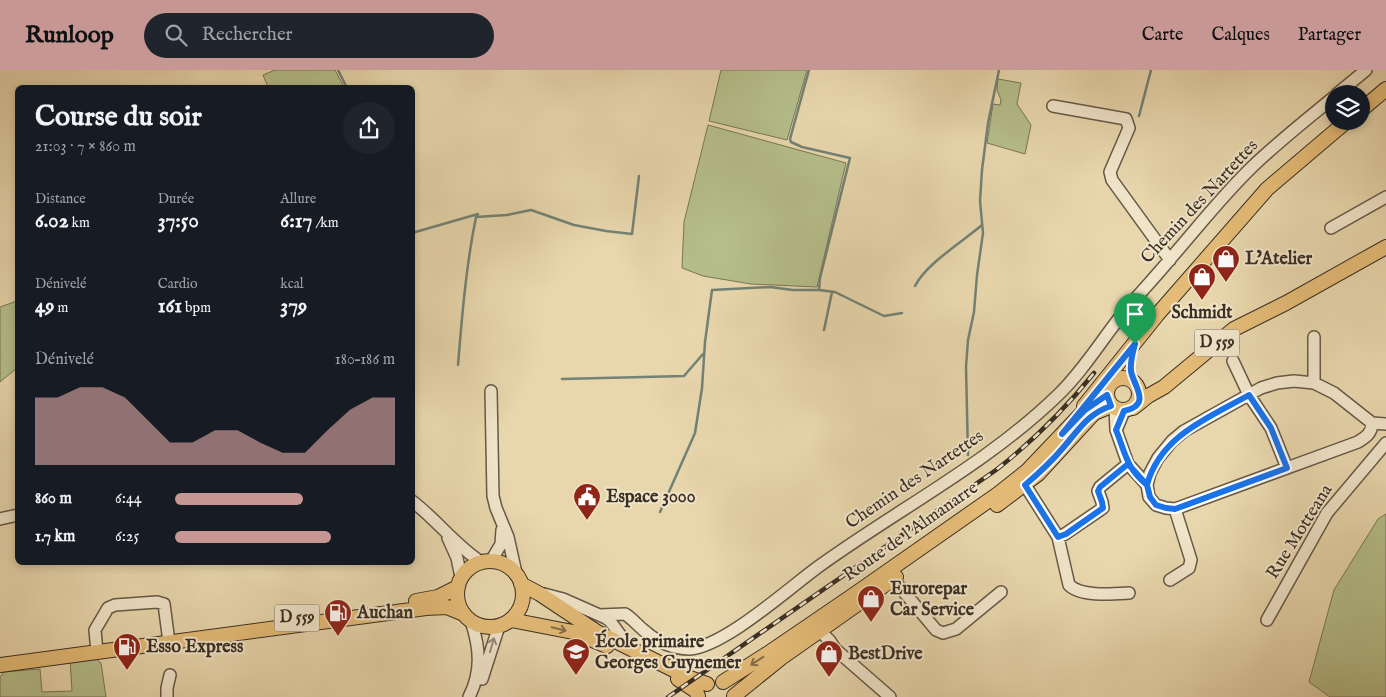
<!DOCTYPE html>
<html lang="fr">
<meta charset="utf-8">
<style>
body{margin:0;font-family:"IM FELL English",serif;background:#20242c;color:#f1f3f6;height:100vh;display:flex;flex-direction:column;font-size:19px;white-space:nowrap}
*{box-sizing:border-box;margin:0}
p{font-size:16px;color:#9ea1a6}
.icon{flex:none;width:28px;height:28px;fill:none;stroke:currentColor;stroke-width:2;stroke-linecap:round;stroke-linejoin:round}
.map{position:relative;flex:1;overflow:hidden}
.details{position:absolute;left:15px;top:15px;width:400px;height:480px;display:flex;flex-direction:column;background:#171b24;border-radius:8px;box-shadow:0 2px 8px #0003}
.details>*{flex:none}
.buttons{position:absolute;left:1325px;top:15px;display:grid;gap:10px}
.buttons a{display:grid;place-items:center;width:45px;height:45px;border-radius:50%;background:#171b24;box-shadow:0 2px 8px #0003;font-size:25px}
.pin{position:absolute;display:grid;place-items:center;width:42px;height:42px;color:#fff;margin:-51px -21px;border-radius:50% 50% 50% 0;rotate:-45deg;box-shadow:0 0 5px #0007}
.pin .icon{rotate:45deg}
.round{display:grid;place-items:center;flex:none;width:52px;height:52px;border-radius:26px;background:#20242c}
.overview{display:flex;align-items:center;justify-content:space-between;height:85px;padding:0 20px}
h1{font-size:28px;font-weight:700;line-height:38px}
.figures{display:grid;grid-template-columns:repeat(3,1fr);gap:8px;height:85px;padding:5px 20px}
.figures div{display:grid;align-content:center}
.figures b{font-size:21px;font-weight:700}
.figures small{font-size:14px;font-weight:400}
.figures p{font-size:14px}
.chart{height:140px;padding:10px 20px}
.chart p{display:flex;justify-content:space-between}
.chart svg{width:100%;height:90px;margin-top:5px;fill:#c59692;opacity:.7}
ul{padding:0 20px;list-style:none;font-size:16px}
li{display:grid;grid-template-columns:80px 60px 1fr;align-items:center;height:38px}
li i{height:12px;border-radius:6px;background:#c59692}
header{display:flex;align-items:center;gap:30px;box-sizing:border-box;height:70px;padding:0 25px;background:#c59692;color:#111}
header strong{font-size:24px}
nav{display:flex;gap:28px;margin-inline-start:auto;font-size:18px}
.search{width:350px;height:45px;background:#20242c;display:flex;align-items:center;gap:12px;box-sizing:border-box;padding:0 18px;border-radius:28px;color:#9ea1a6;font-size:19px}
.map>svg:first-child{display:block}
</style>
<header>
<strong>Runloop</strong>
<div class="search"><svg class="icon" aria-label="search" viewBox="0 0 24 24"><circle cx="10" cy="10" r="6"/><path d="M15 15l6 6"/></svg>Rechercher</div>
<nav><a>Carte</a><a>Calques</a><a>Partager</a></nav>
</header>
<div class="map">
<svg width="1386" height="627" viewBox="0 0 1386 627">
<rect width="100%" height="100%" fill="#e8d6ac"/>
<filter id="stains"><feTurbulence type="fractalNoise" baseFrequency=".004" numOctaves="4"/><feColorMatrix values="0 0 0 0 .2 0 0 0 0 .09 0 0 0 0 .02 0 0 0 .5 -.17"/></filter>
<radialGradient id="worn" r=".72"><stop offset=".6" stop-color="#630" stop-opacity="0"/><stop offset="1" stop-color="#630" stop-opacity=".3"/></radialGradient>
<path fill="#b5be8a" stroke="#787658" d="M275 0H335L344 17H268L263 5Z
M721 0H807L787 70 709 51Z
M998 9 1021 13 1017 34 1031 55 1025 84 987 73 993 34 1000 35 1001 30 997 20Z
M708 55 846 93 817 217 751 214 703 206 682 198 684 152Z
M17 231V298L0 312V237Z
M1386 444V627H1330L1309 612 1334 520 1378 449Z
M94 587 101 593 106 627H0V607L4 602 40 599 42 622 72 621 70 590Z"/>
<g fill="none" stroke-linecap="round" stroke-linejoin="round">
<path stroke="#728275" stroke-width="2.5" d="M338 0 347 18
M1139 46 1151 0
M412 163 478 144 476 147 507 145 531 140 574 155 606 161 632 164 639 106
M915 216C926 194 962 172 982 155
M819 220 835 222 884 246 902 243
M824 260 832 222
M458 295C462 246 466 196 476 147
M562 309 684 306 703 284
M968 385 966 297 968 270 974 242 977 205 983 163 980 131 982 100 988 53 999 0
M660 442 695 363 702 318 705 272 712 220 770 217 793 220H819L820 208 850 88 802 77 791 72 790 69 809 0"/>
<defs>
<path id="minor" d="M1337 24 1366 0
M1053 36 1126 49 1129 58 1110 102 1112 110 1170 190
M1331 158 1386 127
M1314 267V313
M1233 291 1249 325 1271 358 1287 398
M491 321 493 426 496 438 508 467 516 503
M1115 339 1116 360 1128 394 1147 415 1149 427 1156 435 1166 438 1175 439 1358 372C1366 367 1372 363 1372 353
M1117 358 1124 341
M1025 415 1058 467 1069 515C1081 527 1113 524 1129 523
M1147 415 1150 403 1158 388 1172 371 1184 361 1261 318 1277 313 1294 311 1314 313 1334 323 1372 353 1386 354
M412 431C437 450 455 475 481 492
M0 449 18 445
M1058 467 1065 464 1103 438 1102 432 1098 421 1100 417 1128 394
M448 468 457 488 461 507
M491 491 501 474 502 460
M893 509 936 560 943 563 956 559 1001 522
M1170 510 1189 498 1191 490 1175 439
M544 524 563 529 606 548 610 551 629 577
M599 545 625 544C633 549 638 556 646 562 657 572 674 579 689 579 724 577 789 518 818 497 898 439 987 394 1058 325 1085 299 1104 266 1128 237 1142 221 1157 205 1171 188 1198 157 1223 125 1252 97 1278 72 1306 50 1334 27
M1267 550 1327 443 1386 373
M820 561 830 571 835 579 890 627
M97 582 95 560 108 538 115 535 157 532 164 534 169 572
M482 609 499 556
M167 627V618L170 605
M469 627C482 601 480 578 471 551"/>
<path id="major" d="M1361 40 1386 19
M1107 324a16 16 0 1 1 32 0a16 16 0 1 1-32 0Z
M1084 336 1157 245 1267 119 1347 51
M1133 338 1148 326 1164 317 1234 259 1286 233 1386 177
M997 435 1038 404 1094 343 1111 336
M457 524a33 33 0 1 1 66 0a33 33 0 1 1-66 0Z
M521 514 540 524 597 562 690 608 707 614
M416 531 438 527 458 517
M511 550 573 562 607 576
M0 595 426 538 447 537 464 544
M678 609 696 621 698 626
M723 612 767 584 855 524 998 424 1027 401 1085 340 1107 325
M734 626 781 588 896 507"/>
</defs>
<use href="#minor" stroke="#665947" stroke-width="14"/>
<use href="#major" stroke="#3a2f25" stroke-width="16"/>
<use href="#minor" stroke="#f0e4c9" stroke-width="11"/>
<use href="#major" stroke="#e4bb76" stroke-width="14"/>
<defs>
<path id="rail" d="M668 627 996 400C1033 371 1065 339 1094 303"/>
</defs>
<use href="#rail" stroke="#3a2f25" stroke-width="4.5"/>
<use href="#rail" stroke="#f0e4c9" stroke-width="2.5" stroke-dasharray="8" stroke-linecap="butt"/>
</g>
<defs><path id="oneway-shaft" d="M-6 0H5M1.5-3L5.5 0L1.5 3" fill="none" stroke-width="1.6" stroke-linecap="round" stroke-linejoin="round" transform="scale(1.25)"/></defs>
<g stroke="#866e49">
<use href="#oneway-shaft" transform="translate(559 559) rotate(13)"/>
<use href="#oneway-shaft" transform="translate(757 591) rotate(147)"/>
</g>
<use stroke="#958a77" href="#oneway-shaft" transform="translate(492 575) rotate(-74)"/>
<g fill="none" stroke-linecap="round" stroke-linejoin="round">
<defs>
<path id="route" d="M1135 274 1062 364 1085 340 1107 325 1111 336C1087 344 1078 361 1062 379 1051 392 1038 404 1025 415L1058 467 1066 464 1103 438 1102 432 1098 421 1100 417 1128 394 1147 415 1150 427 1156 435 1166 438 1175 439 1287 398 1271 358 1249 325C1208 348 1160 366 1147 415 1126 397 1126 385 1116 360L1124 341C1153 335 1133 315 1131 301 1130 291 1133 282 1135 274"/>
</defs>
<use href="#route" stroke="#fff" stroke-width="10"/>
<use href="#route" stroke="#1a73e8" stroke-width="6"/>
</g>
<defs>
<symbol id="shop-pin" viewBox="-11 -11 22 30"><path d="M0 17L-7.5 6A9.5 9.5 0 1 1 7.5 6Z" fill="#8f2418" stroke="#f0e4c9"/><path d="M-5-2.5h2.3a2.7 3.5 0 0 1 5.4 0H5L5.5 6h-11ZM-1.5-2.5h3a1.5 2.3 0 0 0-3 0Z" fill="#fff"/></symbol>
<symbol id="civic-pin" viewBox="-11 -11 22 30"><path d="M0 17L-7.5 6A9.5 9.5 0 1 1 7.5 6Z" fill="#8f2418" stroke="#f0e4c9"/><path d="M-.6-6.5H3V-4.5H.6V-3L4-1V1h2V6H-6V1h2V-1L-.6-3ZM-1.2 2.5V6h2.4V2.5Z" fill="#fff"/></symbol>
<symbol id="fuel-pin" viewBox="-11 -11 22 30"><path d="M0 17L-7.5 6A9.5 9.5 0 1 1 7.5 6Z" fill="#8f2418" stroke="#f0e4c9"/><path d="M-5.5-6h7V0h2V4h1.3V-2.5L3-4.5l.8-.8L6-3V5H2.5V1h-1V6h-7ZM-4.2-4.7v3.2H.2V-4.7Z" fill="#fff"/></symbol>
<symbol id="school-pin" viewBox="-11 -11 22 30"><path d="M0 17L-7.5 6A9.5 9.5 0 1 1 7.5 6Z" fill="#8f2418" stroke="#f0e4c9"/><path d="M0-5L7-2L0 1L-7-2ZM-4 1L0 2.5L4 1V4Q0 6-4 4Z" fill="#fff"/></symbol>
</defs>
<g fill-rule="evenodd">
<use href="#shop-pin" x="1210" y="173" width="32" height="43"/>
<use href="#shop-pin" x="1186" y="191" width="32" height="43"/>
<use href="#civic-pin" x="571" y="411" width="32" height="43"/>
<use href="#shop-pin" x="855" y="513" width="32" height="43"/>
<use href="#fuel-pin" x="322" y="527" width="32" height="43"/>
<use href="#fuel-pin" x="111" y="561" width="32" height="43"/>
<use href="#school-pin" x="560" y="566" width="32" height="43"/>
<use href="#shop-pin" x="813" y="568" width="32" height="43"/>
</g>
<g text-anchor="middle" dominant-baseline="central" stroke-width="4" stroke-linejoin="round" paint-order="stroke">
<g fill="#f0e4c9" stroke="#716556" stroke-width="1">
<rect x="1194.5" y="259.5" width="45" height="27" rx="4"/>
<rect x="274.5" y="534.5" width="45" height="27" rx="4"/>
</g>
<g font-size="16" font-weight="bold" fill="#3a2f25">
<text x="1217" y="273">D 559</text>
<text x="297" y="548">D 559</text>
</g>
<g font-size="18" fill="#3a2f25" stroke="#f0e4c9">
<text transform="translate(1200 132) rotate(-47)">Chemin des Nartettes</text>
<text transform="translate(915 410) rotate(-34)">Chemin des Nartettes</text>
<text transform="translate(911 462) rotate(-35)">Route de l'Almanarre</text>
<text transform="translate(1300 462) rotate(-58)">Rue Motteana</text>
</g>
<g font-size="18" font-weight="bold" fill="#3a2f25" stroke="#f0e4c9" text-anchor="start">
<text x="1245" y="189">L’Atelier</text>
<text x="1202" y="243" text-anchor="middle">Schmidt</text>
<text x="606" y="427">Espace 3000</text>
<text x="890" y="519">Eurorepar<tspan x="890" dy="21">Car Service</tspan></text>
<text x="357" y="543">Auchan</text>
<text x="595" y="572">École primaire<tspan x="595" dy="21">Georges Guynemer</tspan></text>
<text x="146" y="577">Esso Express</text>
<text x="848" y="584">BestDrive</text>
</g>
</g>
<rect width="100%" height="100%" filter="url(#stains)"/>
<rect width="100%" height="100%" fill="url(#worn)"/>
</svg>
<div class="buttons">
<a><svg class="icon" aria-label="layers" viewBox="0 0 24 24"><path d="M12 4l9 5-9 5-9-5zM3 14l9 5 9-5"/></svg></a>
</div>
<div class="pin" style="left:1135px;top:274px;background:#1e9e55"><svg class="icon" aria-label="arrive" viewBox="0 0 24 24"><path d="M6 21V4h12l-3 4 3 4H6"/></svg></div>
<section class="details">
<div class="overview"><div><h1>Course du soir</h1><p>21:03 · 7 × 860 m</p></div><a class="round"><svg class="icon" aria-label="share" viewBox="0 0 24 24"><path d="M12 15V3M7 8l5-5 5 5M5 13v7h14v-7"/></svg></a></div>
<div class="figures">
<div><p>Distance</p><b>6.02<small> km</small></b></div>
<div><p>Durée</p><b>37:50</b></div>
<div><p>Allure</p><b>6:17<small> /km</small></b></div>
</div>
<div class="figures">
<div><p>Dénivelé</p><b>49<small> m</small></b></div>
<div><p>Cardio</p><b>161<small> bpm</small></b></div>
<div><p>kcal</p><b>379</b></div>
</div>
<div class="chart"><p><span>Dénivelé</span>180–186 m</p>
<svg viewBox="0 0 160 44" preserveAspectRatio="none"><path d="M0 44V11L10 11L20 6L30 6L40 11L50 22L60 33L70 33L80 27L90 27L100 33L110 38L120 38L130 27L140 17L150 11L160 11V44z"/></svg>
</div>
<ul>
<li><b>860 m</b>6:44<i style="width:58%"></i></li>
<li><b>1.7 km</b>6:25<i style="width:71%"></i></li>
</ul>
</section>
</div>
